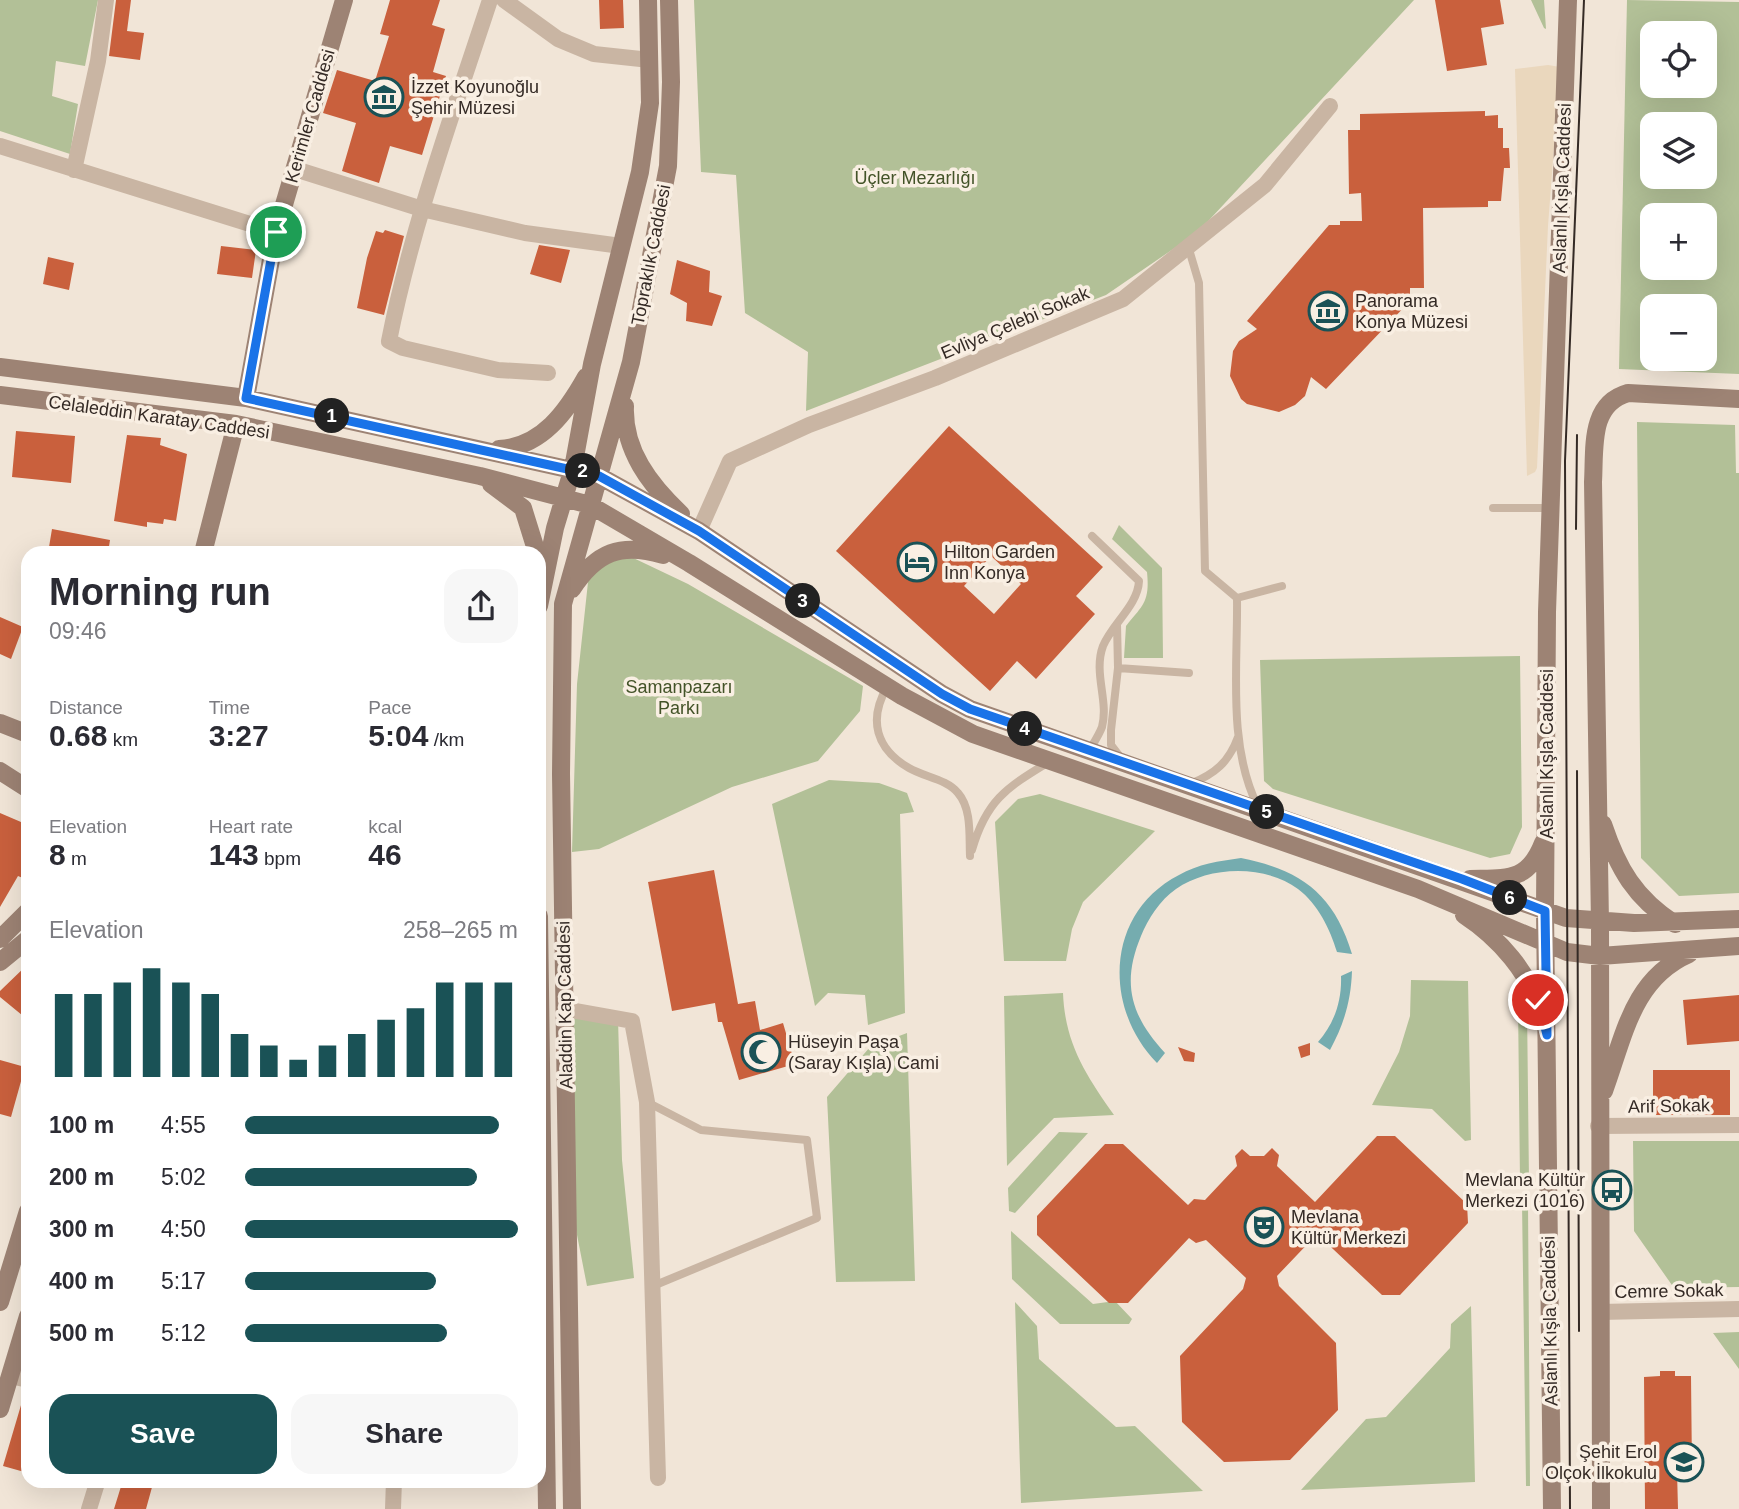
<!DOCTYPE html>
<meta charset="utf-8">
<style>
body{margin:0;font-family:Arial,sans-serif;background:#f7f7f7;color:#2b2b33;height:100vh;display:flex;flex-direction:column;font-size:26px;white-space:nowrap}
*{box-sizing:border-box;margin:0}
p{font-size:23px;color:#7c7c81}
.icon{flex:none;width:38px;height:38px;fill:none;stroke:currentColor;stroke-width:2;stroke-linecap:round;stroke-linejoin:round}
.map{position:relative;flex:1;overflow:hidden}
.panel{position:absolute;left:21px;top:546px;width:525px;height:942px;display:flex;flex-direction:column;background:#fff;border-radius:21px;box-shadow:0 7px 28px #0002}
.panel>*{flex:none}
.controls{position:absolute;left:1640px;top:21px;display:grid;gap:14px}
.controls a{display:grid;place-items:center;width:77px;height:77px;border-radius:14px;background:#fff;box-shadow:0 7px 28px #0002;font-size:35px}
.pin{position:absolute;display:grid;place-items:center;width:60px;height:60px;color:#fff;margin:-30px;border:4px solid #fff;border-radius:50%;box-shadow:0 2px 7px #0007}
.km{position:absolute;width:35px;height:35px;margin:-18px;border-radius:50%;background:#222;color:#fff;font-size:19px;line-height:35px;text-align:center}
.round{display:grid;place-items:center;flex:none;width:74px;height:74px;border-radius:21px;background:#f7f7f7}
.headline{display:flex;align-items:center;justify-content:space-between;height:119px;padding:0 28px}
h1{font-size:38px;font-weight:700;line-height:52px}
.stats{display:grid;grid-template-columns:repeat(3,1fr);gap:10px;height:119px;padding:7px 28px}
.stats div{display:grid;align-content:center}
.stats b{font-size:30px;font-weight:700}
.stats small{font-size:19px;font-weight:400}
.stats p{font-size:19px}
.chart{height:196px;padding:14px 28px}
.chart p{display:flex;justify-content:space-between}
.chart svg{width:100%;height:126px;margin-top:7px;stroke:#1a5256;stroke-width:6}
.button{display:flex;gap:14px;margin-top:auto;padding:14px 28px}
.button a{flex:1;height:80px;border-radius:21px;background:#1a5256;color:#fff;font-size:28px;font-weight:700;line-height:80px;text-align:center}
.button a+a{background:#f7f7f7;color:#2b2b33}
ul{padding:0 28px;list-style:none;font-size:23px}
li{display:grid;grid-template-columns:112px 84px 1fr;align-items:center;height:52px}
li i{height:18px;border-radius:9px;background:#1a5256}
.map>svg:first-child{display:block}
</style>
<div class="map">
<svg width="1739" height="1509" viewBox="0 0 1739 1509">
<rect width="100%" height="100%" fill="#f1e5d7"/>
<path fill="#b2c097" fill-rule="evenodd" d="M0 0H98L85 66 56 61 52 96 78 104 70 154 0 131Z
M694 0H1414L1198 232 1106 295 806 411 808 352 745 313 736 175 701 172Z
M1531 0H1544L1546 29 1544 28Z
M1627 0 1739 2V374L1619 369ZM1652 33H1704V86H1652ZM1652 124H1704V177H1652ZM1652 215H1704V268H1652ZM1652 306H1704V359H1652Z
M1637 422 1735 425 1736 473H1739V893L1679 896 1641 858Z
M1119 525 1162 568 1163 658H1124L1126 626C1143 605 1150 602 1147 572L1112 539Z
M625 554 688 584 863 686 860 711 818 761 732 787 599 849 572 852 577 684 589 573Z
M1520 656 1522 827 1510 854 1490 858 1273 789 1264 781 1260 660Z
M829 780 879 783 907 793 914 812 900 814 905 1013 868 1025 865 995 828 993 815 1006 772 804Z
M1040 794 1155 831 1083 902 1072 929 1066 961H1004L995 822 1018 799Z
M1411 980 1468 981 1471 1140 1465 1141 1432 1109 1372 1105 1399 1052 1410 1016Z
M1063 993C1065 1044 1086 1075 1114 1115L1054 1118 1007 1166 1004 996Z
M1518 1003 1527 1006 1529 1181H1520Z
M566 1018 618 1019 622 1160 634 1278 587 1286 570 1199Z
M907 1033 915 1281 836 1282 827 1097 870 1047Z
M1059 1132 1088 1133 1015 1213 1009 1211 1008 1188Z
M1633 1141H1739V1287L1674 1288 1634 1231Z
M1522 1203H1528L1530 1486H1526Z
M1011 1231 1093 1304 1115 1301 1132 1319 1129 1324H1060L1012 1279Z
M1015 1302 1037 1326 1039 1359 1116 1427 1135 1426 1203 1491 1021 1503Z
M1471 1306 1475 1482 1301 1490 1366 1419 1386 1417 1450 1348 1451 1324Z
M1739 1332V1369L1713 1333Z"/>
<path fill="#ead7bd" d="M1548 65 1560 67 1548 226 1537 468 1535 472 1527 476 1515 69Z"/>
<path fill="#75acaf" d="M1241 858C1301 870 1334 894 1352 954L1337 952C1330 929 1318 904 1298 889 1264 864 1209 866 1176 889 1160 900 1148 919 1141 936 1121 984 1131 1016 1165 1053L1157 1063C1103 1008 1105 913 1179 875 1198 864 1219 861 1241 858Z
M1352 971C1351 1001 1344 1024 1330 1050L1318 1042C1334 1024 1342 1001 1341 976Z"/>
<path fill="#c9603d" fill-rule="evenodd" d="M116 0H131L127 31 144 33 140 60 109 56Z
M390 0H440L432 25 445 29 433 72 446 76 422 155 390 146 379 183 342 171 356 123 323 113 337 70 375 81 389 36 380 34Z
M599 0H623L624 28 600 29Z
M1435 0H1500L1504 24 1481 28 1487 65 1447 71Z
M1485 111V116L1498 115V128H1503V148H1509L1510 168H1504L1501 201H1488V207L1423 208 1424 288H1410V301L1326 389 1311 377 1305 396 1295 405 1279 412 1247 404 1241 399 1230 376 1233 351 1239 341 1257 329 1247 321 1329 225H1340V221H1362L1361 193 1349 194 1348 130H1360V114Z
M385 230 404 236 384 315 357 308 367 258 376 231 383 233Z
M539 245 570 250 561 283 530 274Z
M221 246 256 250 252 278 217 274Z
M48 257 74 263 69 290 43 284Z
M677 260 710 271 709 292 722 296 712 326 686 321 687 303 670 294Z
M949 426 1103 567 1076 596 1095 614 1036 679 1017 661 990 691 836 551ZM991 556 1021 584 994 614 964 586Z
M16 431 75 436 71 483 12 477Z
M127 435 161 438 160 445 187 454 176 521 164 519 163 524 147 522V527L114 521Z
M52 529 110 540 108 553H48Z
M0 617 23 627 11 659 0 654Z
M0 813 28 825V871L25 879 18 876 0 907Z
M714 870 738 1004 755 1001 760 1030 783 1023 795 1064 739 1080 722 1022H718L715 1003 672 1011 648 882Z
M28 964V1020L0 997V991Z
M1739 995V1041L1687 1045 1683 1000Z
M1310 1043V1055L1301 1058 1298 1047Z
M1178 1047 1195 1053 1194 1062 1184 1061Z
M0 1060 25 1067 11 1117 0 1114Z
M1653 1070H1730V1115H1653Z
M1377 1136H1395L1467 1204 1468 1223 1400 1295H1382L1317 1234 1277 1276 1279 1286 1336 1343 1338 1410 1290 1460 1224 1462 1182 1422 1180 1356 1243 1289 1246 1278 1206 1240 1196 1243 1189 1238 1128 1303H1109L1037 1235V1216L1105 1144H1123L1188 1205 1194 1199 1205 1200 1237 1166 1235 1156 1242 1149 1250 1156H1264L1272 1148 1279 1155 1277 1166 1315 1202Z
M1660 1371H1675V1376H1691L1692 1471H1677L1678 1509H1645L1644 1377 1660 1376Z
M24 1395H28V1473L3 1466Z
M123 1480H154L146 1509H114Z"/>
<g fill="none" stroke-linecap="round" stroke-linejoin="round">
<path stroke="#c9b5a3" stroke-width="8" d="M1188 246 1199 283 1205 571 1237 598C1238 666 1227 745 1258 807
M1493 508H1550
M1237 598 1282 586
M1117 624 1118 668 1111 730V745L1121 758
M1118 668 1189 673
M887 687C868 720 876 749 909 768 924 777 947 779 958 793 972 809 969 836 970 856
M1089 751C1093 744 1099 735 1102 727 1109 701 1093 673 1103 646 1112 624 1138 605 1139 581L1092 536
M1190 784C1215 774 1229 762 1238 737
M972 850C986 801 1006 788 1047 763
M647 1102 701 1130 807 1140 817 1218 653 1286"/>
<path stroke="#c9b5a3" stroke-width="16" d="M490 0C453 113 412 225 389 341L403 348 498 370 548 373
M504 0 558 39 594 54 650 60
M0 146 276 232
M295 169 422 209 525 233 621 246
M74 170 98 61 106 0
M699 531 730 461 809 425 935 378 1123 299 1265 185 1330 106
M565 1009 632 1021 647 1102 658 1478
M1598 1126 1739 1125
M1600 1312 1739 1309
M11 1376 28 1380
M89 1509 98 1480
M393 1509 394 1480"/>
<path stroke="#9d8374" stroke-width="18" d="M0 367 246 398 599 476 699 531 942 694 970 709 1566 918 1634 923 1739 919
M0 395 236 424 480 476 590 505 689 563 902 696 973 734 1418 889 1567 952 1600 956 1739 946
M246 398 276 232 344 0
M625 406C623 450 650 485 681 514
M499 449C542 447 567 411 586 377
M491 484 523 508 537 553
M203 553 236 424
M572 589C596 552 621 542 663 555
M539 606 555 528 573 468 592 364 640 172 650 103 648 0
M0 723 28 734
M0 771 28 789
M1603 824C1618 869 1635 898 1675 924
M1470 879C1507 878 1528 882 1543 843
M1464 915C1499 938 1530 973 1542 1015
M539 916 547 1509
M0 939 28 911
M0 962 28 939
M1604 1091C1624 1037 1632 979 1689 954
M0 1302 28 1211
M0 1409 28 1316
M572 1509 561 774 563 604 631 362 668 166 671 82 669 0
M1552 1509 1545 911 1547 612 1568 0
M1601 1509 1600 923 1593 482C1595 448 1589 404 1628 393L1739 399"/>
<path stroke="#342a25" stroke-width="2" d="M1576 529 1577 435
M1577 771 1579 1331
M1570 1509 1565 461 1584 0"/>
</g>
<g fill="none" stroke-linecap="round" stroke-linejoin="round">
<defs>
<path id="route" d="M276 232 246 398 599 476 699 531 942 694 970 709 1462 879 1545 911 1547 1035 1538 1000"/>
</defs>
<use href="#route" stroke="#fff" stroke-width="14"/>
<use href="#route" stroke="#1a73e8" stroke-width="9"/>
</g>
<defs>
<symbol id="museum-ring" viewBox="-11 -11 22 22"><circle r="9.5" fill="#f9efe3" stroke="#1a5256" stroke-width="1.5"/><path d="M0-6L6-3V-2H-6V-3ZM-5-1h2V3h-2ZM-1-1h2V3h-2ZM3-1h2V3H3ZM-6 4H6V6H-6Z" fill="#1a5256"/></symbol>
<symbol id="hotel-ring" viewBox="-11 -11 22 22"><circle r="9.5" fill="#f9efe3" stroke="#1a5256" stroke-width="1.5"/><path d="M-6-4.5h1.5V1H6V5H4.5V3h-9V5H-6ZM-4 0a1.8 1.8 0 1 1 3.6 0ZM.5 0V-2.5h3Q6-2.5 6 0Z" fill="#1a5256"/></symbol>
<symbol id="mosque-ring" viewBox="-11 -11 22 22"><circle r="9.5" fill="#f9efe3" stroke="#1a5256" stroke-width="1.5"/><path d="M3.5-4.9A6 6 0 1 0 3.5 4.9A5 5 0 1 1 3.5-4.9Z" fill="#1a5256"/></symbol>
<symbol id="bus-ring" viewBox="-11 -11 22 22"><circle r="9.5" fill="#f9efe3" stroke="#1a5256" stroke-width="1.5"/><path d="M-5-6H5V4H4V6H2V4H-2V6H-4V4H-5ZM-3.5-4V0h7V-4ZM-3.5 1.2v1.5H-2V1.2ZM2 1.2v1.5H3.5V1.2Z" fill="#1a5256"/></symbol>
<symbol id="theatre-ring" viewBox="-11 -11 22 22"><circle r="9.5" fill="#f9efe3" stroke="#1a5256" stroke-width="1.5"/><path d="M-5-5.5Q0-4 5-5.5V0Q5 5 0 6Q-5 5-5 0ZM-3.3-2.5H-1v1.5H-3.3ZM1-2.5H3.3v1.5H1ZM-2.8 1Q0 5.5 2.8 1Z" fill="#1a5256"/></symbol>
<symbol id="school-ring" viewBox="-11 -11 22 22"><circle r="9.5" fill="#f9efe3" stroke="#1a5256" stroke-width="1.5"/><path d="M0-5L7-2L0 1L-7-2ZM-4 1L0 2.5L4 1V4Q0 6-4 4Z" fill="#1a5256"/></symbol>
</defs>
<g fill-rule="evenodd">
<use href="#museum-ring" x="362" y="75" width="44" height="44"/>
<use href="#museum-ring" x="1306" y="289" width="44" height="44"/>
<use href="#hotel-ring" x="895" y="540" width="44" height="44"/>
<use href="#mosque-ring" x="739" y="1030" width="44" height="44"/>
<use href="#bus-ring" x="1590" y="1168" width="44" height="44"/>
<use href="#theatre-ring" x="1242" y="1205" width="44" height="44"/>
<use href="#school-ring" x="1662" y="1440" width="44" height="44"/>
</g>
<g text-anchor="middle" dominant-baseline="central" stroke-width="7" stroke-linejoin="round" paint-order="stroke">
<g font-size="18" fill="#342a25" stroke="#f9efe3" text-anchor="start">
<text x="411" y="87">İzzet Koyunoğlu<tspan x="411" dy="21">Şehir Müzesi</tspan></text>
<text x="1355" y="301">Panorama<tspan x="1355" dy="21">Konya Müzesi</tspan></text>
<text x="944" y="552">Hilton Garden<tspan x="944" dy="21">Inn Konya</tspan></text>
<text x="788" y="1042">Hüseyin Paşa<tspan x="788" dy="21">(Saray Kışla) Cami</tspan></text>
<text x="1585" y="1180" text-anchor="end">Mevlana Kültür<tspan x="1585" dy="21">Merkezi (1016)</tspan></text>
<text x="1291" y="1217">Mevlana<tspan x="1291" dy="21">Kültür Merkezi</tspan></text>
<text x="1657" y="1452" text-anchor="end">Şehit Erol<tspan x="1657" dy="21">Olçok İlkokulu</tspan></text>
</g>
<g font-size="18" fill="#342a25" stroke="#f9efe3">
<text transform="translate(310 116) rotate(-74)">Kerimler Caddesi</text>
<text transform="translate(1562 188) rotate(-88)">Aslanlı Kışla Caddesi</text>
<text transform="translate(651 255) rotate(-79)">Topraklık Caddesi</text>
<text transform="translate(1015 323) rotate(-23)">Evliya Çelebi Sokak</text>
<text transform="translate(159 417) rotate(8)">Celaleddin Karatay Caddesi</text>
<text transform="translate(1547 754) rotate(-90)">Aslanlı Kışla Caddesi</text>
<text transform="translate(565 1005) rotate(-91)">Aladdin Kap Caddesi</text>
<text transform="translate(1669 1106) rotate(-1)">Arif Sokak</text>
<text transform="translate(1669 1291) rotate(-1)">Cemre Sokak</text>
<text transform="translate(1550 1321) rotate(-91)">Aslanlı Kışla Caddesi</text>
</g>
<g font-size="18" fill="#435328" stroke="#f9efe3">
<text x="915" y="178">Üçler Mezarlığı</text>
<text x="679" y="687">Samanpazarı<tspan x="679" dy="21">Parkı</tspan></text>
</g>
</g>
</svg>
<div class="controls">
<a><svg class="icon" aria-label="locate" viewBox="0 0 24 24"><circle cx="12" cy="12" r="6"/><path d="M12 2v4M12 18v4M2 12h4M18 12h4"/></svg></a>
<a><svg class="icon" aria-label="layers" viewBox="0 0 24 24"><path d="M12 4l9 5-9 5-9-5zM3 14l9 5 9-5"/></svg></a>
<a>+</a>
<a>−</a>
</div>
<div class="pin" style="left:276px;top:232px;background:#1e9e55"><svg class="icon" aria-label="arrive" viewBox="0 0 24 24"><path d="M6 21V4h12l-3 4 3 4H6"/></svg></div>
<div class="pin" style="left:1538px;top:1000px;background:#d93025"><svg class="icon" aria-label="check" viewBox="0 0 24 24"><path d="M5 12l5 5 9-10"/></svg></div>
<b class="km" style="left:332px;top:416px">1</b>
<b class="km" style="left:583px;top:471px">2</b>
<b class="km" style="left:803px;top:601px">3</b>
<b class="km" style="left:1025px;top:729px">4</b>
<b class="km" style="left:1267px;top:812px">5</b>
<b class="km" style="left:1510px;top:898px">6</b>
<section class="panel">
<div class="headline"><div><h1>Morning run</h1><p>09:46</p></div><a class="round"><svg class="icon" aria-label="share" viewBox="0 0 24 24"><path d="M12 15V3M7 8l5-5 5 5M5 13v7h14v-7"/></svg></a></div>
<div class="stats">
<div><p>Distance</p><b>0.68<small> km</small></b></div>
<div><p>Time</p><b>3:27</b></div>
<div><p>Pace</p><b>5:04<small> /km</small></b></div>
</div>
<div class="stats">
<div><p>Elevation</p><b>8<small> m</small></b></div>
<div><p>Heart rate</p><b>143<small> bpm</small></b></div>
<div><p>kcal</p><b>46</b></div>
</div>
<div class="chart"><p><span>Elevation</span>258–265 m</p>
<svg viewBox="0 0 160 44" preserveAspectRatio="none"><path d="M5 44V15M15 44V15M25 44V11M35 44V6M45 44V11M55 44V15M65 44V29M75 44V33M85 44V38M95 44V33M105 44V29M115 44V24M125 44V20M135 44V11M145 44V11M155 44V11"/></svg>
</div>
<ul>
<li><b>100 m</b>4:55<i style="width:93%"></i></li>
<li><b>200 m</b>5:02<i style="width:85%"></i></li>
<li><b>300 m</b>4:50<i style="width:100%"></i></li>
<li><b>400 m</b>5:17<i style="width:70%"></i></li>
<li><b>500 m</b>5:12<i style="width:74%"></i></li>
</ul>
<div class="button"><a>Save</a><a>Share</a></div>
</section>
</div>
